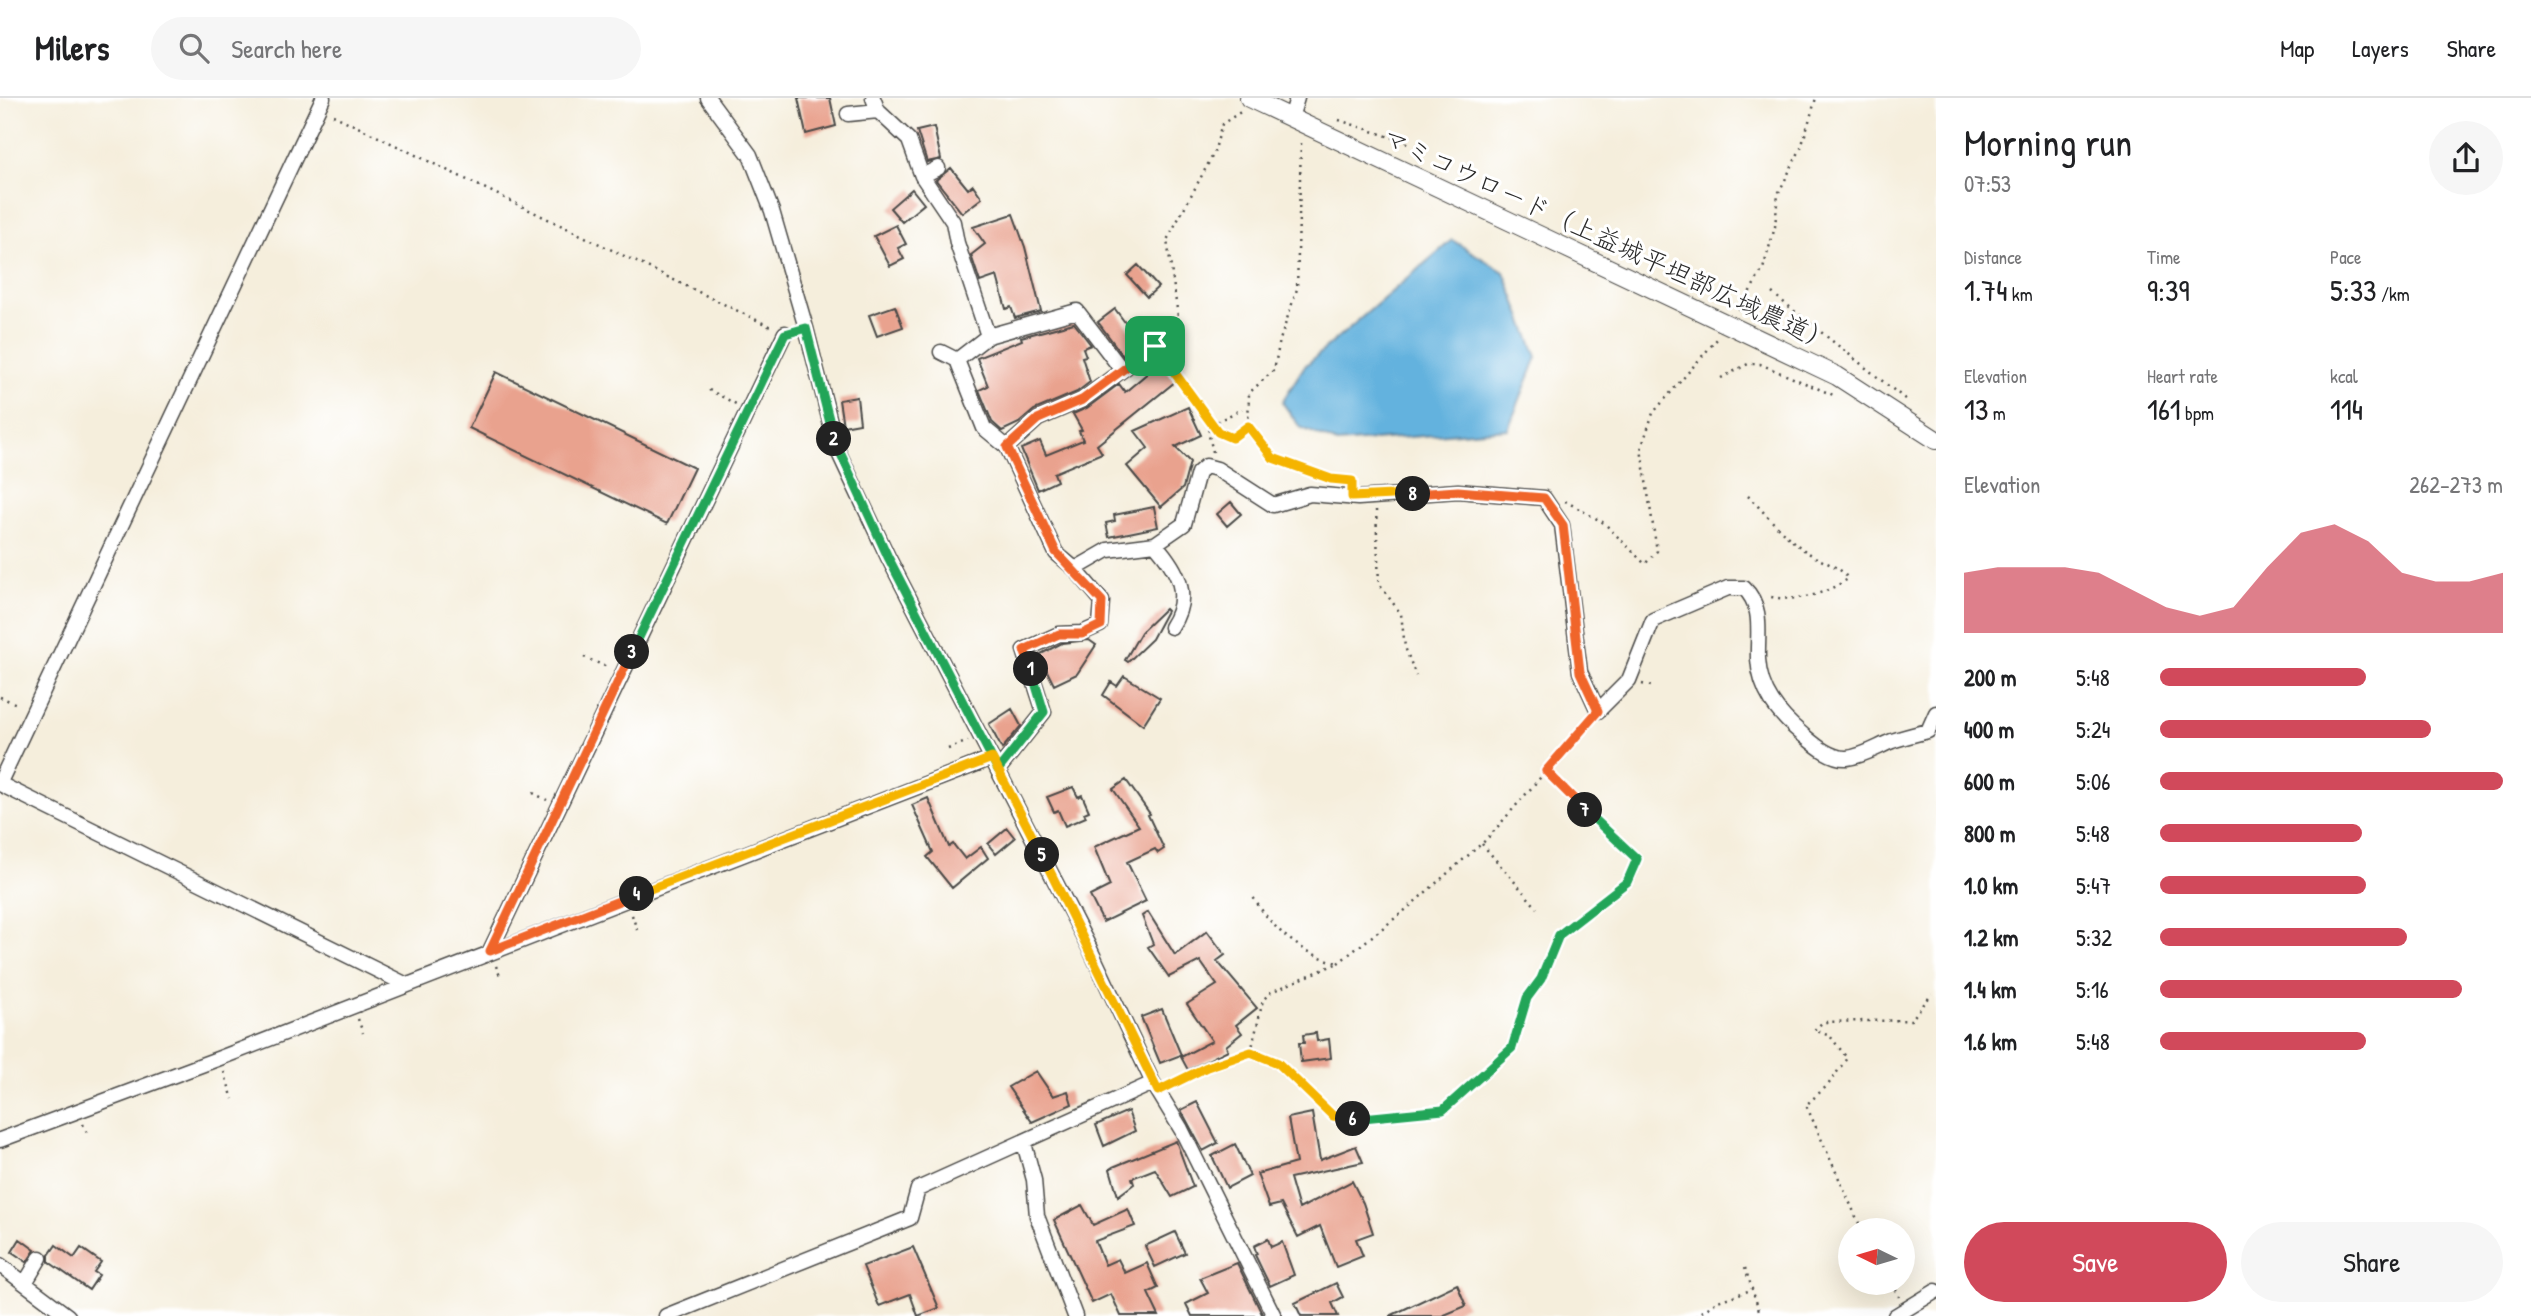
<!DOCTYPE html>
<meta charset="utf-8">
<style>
body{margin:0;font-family:"Patrick Hand","Klee One",sans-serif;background:#f6f6f6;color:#202124;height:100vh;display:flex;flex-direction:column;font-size:26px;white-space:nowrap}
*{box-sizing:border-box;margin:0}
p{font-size:23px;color:#757577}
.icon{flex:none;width:38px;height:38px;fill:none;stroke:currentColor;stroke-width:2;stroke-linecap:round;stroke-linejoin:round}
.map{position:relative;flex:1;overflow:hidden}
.panel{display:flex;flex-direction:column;background:#fff;width:595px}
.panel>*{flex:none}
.needle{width:46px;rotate:275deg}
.controls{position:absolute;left:1838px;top:1120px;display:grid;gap:14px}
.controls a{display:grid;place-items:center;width:77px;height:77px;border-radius:50%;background:#fff;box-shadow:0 7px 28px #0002;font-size:35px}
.pin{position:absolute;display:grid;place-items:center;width:60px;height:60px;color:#fff;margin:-30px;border-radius:14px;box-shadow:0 4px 10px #0006}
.km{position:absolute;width:35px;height:35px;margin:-18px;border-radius:50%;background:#222;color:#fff;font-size:19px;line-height:35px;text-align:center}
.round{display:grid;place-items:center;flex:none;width:74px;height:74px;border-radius:37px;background:#f6f6f6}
.head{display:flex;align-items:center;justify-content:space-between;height:119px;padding:0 28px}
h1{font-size:38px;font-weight:600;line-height:52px}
.stats{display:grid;grid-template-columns:repeat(3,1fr);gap:10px;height:119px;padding:7px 28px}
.stats div{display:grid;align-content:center}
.stats b{font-size:30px;font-weight:600}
.stats small{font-size:19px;font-weight:400}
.stats p{font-size:19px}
.chart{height:196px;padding:14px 28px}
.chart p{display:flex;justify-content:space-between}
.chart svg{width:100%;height:126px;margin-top:7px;fill:#d1495b;opacity:.7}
.button{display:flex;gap:14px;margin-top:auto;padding:14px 28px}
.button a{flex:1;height:80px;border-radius:42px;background:#d1495b;color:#fff;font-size:28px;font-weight:600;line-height:80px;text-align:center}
.button a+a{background:#f6f6f6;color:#202124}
ul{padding:0 28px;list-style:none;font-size:23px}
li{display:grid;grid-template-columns:112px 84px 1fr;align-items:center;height:52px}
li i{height:18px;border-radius:9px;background:#d1495b}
header{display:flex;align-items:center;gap:42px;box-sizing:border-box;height:98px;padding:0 35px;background:#fff;border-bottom:2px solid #e0e0e0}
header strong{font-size:33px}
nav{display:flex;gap:38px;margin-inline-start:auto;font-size:24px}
.search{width:490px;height:63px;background:#f6f6f6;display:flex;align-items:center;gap:18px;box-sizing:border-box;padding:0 24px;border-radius:38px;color:#757577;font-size:26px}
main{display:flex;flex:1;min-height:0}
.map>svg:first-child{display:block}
</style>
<header>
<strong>Milers</strong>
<div class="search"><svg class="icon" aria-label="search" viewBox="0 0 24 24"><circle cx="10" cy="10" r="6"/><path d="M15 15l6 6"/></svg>Search here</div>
<nav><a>Map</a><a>Layers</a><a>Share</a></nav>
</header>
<main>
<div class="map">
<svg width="1936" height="1218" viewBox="0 0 1936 1218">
<rect width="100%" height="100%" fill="#fff"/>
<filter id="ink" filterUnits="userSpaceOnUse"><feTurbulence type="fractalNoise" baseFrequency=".0143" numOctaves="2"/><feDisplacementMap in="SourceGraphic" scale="14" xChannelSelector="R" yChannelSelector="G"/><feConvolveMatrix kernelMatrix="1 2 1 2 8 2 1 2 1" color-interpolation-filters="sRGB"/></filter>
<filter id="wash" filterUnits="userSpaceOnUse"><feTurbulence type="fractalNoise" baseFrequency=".00686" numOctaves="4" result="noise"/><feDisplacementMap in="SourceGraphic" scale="28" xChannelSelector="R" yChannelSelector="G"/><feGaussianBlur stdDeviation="1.57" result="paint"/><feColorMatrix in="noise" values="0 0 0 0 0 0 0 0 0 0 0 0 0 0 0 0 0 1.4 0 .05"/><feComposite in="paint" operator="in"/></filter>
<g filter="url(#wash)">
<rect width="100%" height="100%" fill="#f5eedc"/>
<path fill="#64b2de" stroke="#486e84" stroke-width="2" d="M1452 142 1504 174 1537 259 1508 331 1337 345 1300 329 1282 304 1304 269Z"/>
<g id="blocks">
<path fill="#e9a28e" d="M798 0H830L836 28 806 36Z
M934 29 941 61 927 64 917 33Z
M951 70 968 91 973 87 982 100 962 115 936 82Z
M912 91 924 106 902 124 890 110Z
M1013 116 1025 149 1041 213 1015 220 1011 209 1006 211 997 178 980 184 971 157 985 146 973 129Z
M896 127 906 146 898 150 904 161 890 168 874 138Z
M1138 167 1158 189 1147 199 1127 177Z
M895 208 903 229 877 238 869 217Z
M1115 211 1141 246 1124 259 1098 224Z
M1074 225 1091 247 1083 250 1086 258 1082 259 1090 284 1077 294 1034 312 1019 325 1002 333 992 324 979 292 988 288 977 260 1022 242 1021 239Z
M1161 264 1176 283 1097 347 1102 355 1054 375 1057 383 1038 392 1021 351 1040 343 1046 357 1083 342 1079 333 1082 332 1073 316 1087 310 1119 286 1125 294Z
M496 274 694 370 667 426 469 330Z
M857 299 860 325 843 328 839 302Z
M1188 309 1201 337 1175 349 1190 364 1183 390 1161 409 1127 368 1148 350 1135 333Z
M1231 404 1241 416 1227 428 1217 416Z
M1154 409 1158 429 1109 439 1106 425 1115 423 1114 417Z
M1165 511 1167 513 1152 541 1128 564 1125 562 1141 534Z
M1089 542 1096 547 1077 576 1054 587 1039 557 1062 545Z
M1124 578 1160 600 1143 627 1103 597 1111 584 1117 588Z
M1012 611 1021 628 1002 651 989 626Z
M1126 682 1150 716 1148 717 1164 751 1158 755 1155 751 1127 764 1146 803 1103 824 1090 798 1110 788 1094 749 1139 728 1113 691Z
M1073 689 1078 699 1082 697 1089 713 1084 715 1086 719 1065 728 1058 712 1054 714 1047 699Z
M928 700 949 749 953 746 965 761 981 749 988 760 952 790 927 759 933 754 912 707Z
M1007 730 1015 740 996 756 988 746Z
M1148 814 1175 857 1207 833 1225 857 1217 863 1257 910 1236 927 1242 935 1226 948 1228 952 1188 972 1181 959 1212 943 1187 906 1217 887 1200 863 1169 879 1148 849 1153 846 1142 818Z
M1162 911 1181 957 1160 965 1141 919Z
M1316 935 1317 943 1329 941 1331 960 1301 964 1299 945H1304L1303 937Z
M1036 973 1053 998 1068 993 1072 1006 1032 1024 1008 989Z
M1197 1004 1218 1045 1203 1053 1181 1012Z
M1128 1013 1135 1033 1104 1048 1096 1027Z
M1312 1015 1320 1062 1356 1048 1363 1064 1290 1080 1299 1111 1352 1083 1363 1105 1373 1135 1356 1141 1363 1158 1336 1169 1320 1128 1298 1139 1281 1106 1269 1109 1257 1076 1296 1065 1288 1020Z
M1176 1043 1193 1089 1172 1099 1155 1071 1132 1080 1134 1086 1118 1098 1110 1071 1113 1069Z
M1235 1046 1250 1078 1227 1090 1212 1058Z
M1082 1107 1093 1127 1128 1111 1135 1128 1095 1143 1105 1167 1118 1161 1125 1175 1147 1165 1158 1190 1148 1195 1159 1218H1121L1111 1196 1092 1205 1054 1122Z
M1175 1134 1185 1155 1155 1169 1145 1148Z
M20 1141 35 1152 27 1164 12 1154Z
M1268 1141 1271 1149 1282 1144 1294 1177 1270 1188 1255 1157 1257 1156 1254 1148Z
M56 1147 74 1160 81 1150 101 1164 94 1174 99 1177 89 1192 49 1164V1157Z
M913 1149 939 1210 918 1218 910 1196 879 1208 863 1168Z
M1237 1165 1263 1218H1192L1186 1206 1208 1195 1200 1180Z
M1336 1185 1343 1199 1332 1205 1338 1218H1301L1295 1205Z
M1457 1186 1466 1208 1442 1218H1390Z"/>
</g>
</g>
<g filter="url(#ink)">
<use href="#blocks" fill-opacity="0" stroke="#494846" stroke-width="2"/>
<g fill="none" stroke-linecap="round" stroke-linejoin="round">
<defs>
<path id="minor" d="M708 0 750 57 772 113 806 230 837 351 888 459 1090 851 1153 985 1181 1031 1274 1218
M873 0 878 13 909 42 922 78 938 70
M848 16 878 13
M1291 20 1297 0
M922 78 953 124 957 145 988 238
M941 254 957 262 984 330 1007 349 1056 455 1075 471
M957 262 988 238 1077 213 1122 272
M1007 349 1038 321 1082 302 1155 248
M1155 446C1178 472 1192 497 1171 529
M998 672 1044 614 1024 552 1059 536 1082 535 1100 527 1102 503 1075 471 1108 452 1155 446 1184 426 1198 375 1206 368 1217 371 1273 407 1310 396 1358 400 1458 393 1544 400 1562 427 1580 574 1598 613 1629 582 1653 522 1728 490H1744C1764 509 1757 536 1758 561 1760 594 1778 616 1802 636 1814 646 1830 661 1847 660 1864 658 1877 649 1892 643 1904 639 1916 636 1928 633L1936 615
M0 684 323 0
M0 686 405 886
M490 853 785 235
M0 1042 220 960 992 660
M1024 1045 1034 1082 1037 1118 1075 1218
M0 1167 68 1218
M25 1185 40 1160
M666 1218 910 1120 918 1091 1153 985
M1895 1218 1936 1193"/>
<path id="tertiary" d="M1249 0 1837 278 1936 342"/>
</defs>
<use href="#minor" stroke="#494846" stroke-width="17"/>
<use href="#tertiary" stroke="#494846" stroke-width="20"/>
<path stroke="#494846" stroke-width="2.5" stroke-dasharray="2 5" stroke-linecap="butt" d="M333 17 771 229
M1339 22 1408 45
M1301 45 1297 191 1280 242 1274 272 1249 295 1248 328 1273 360 1337 381
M1772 195 1905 301
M1739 212 1763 171 1775 129 1778 96 1801 50 1816 0
M1165 239 1179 225 1167 142 1214 55 1222 26 1242 13
M1163 260 1218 334 1232 339 1247 329
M1721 280 1748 266H1760L1833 297
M709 292 736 306
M1213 354 1208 334 1212 326 1242 311
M1748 398C1769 419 1790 446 1817 460 1828 466 1842 470 1848 481 1823 497 1796 505 1767 498
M1565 403 1604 425 1645 466 1657 453 1641 351 1653 315 1718 240
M1376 412 1379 486 1401 516 1405 549 1416 578
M584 559 607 569
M1642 586 1651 588
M0 599 19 607
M948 651 968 643
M533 695 547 702
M1482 746 1537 810
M632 817 637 832
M1338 865 1403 814 1487 741 1546 673
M496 868 500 878
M358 921 363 935
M1251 954 1263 902 1271 894 1338 865C1299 854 1274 833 1253 799
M224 974 233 1001
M1170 987 1251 954 1278 965 1333 1018 1350 1021 1443 1012 1512 950 1527 900 1541 881 1559 837 1627 784 1637 761 1546 673 1589 624
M83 1026 87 1036
M1862 1132 1806 1007 1828 987 1847 960 1830 938 1814 932 1823 924 1911 922 1932 896
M1745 1170 1761 1218
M1893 1185 1899 1199
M1696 1218 1718 1203 1751 1192"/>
<use href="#minor" stroke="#fff" stroke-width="14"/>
<use href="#tertiary" stroke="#fff" stroke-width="18"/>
</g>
</g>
<g fill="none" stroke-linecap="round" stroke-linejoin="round" filter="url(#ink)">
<defs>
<path id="split-1" d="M1031 571 1024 552 1059 536H1082L1101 527 1102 503 1056 454 1007 349 1038 321 1082 302 1155 248"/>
<path id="split-2" d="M834 341 888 459 998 672 1044 614 1031 571"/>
<path id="split-3" d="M632 554 785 236 806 230 834 341"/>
<path id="split-4" d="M632 554 490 853 637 796"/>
<path id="split-5" d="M637 796 992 660 1042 757"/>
<path id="split-6" d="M1042 757 1158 993 1207 969 1251 954 1278 965 1333 1018 1353 1021"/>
<path id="split-7" d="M1353 1021 1443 1012 1512 950 1527 900 1541 881 1559 837 1627 784 1637 761 1585 712"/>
<path id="split-8" d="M1413 396 1458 393 1544 400 1563 427 1580 574 1598 613 1546 673 1585 712"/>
<path id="split-9" d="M1155 248 1218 334 1232 340 1248 328 1273 360 1331 381 1352 383V399L1413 396"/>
</defs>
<use href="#split-1" stroke="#fff" stroke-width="14"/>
<use href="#split-2" stroke="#fff" stroke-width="14"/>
<use href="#split-3" stroke="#fff" stroke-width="14"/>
<use href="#split-4" stroke="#fff" stroke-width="14"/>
<use href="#split-5" stroke="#fff" stroke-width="14"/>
<use href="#split-6" stroke="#fff" stroke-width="14"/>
<use href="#split-7" stroke="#fff" stroke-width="14"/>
<use href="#split-8" stroke="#fff" stroke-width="14"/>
<use href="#split-9" stroke="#fff" stroke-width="14"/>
<use href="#split-1" stroke="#f0652b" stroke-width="9"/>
<use href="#split-2" stroke="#22a559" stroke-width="9"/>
<use href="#split-3" stroke="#22a559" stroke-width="9"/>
<use href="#split-4" stroke="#f0652b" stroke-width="9"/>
<use href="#split-5" stroke="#f5b400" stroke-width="9"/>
<use href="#split-6" stroke="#f5b400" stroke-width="9"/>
<use href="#split-7" stroke="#22a559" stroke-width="9"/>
<use href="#split-8" stroke="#f0652b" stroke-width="9"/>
<use href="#split-9" stroke="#f5b400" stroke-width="9"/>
</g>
<g text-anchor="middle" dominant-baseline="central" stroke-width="6" stroke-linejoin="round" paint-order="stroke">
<g font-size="26" fill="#2b2b2b" stroke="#fff">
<text transform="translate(1608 141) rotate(25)">マミコウロード（上益城平坦部広域農道）</text>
</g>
</g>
</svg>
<div class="controls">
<a><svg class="needle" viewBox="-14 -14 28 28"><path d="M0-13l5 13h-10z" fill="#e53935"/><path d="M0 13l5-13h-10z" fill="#757577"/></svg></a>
</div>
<div class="pin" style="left:1155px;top:248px;background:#1e9e55"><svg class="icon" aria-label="arrive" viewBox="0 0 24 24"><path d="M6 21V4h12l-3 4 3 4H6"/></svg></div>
<b class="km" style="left:1031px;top:571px">1</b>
<b class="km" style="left:834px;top:341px">2</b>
<b class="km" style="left:632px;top:554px">3</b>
<b class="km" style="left:637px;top:796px">4</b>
<b class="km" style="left:1042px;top:757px">5</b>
<b class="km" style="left:1353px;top:1021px">6</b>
<b class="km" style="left:1585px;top:712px">7</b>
<b class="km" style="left:1413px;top:396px">8</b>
</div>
<section class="panel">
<div class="head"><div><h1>Morning run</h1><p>07:53</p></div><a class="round"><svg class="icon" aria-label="share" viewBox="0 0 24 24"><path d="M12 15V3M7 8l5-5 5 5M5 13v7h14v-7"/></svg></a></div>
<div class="stats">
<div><p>Distance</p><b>1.74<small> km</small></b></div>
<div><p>Time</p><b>9:39</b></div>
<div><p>Pace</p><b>5:33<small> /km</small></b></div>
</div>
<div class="stats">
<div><p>Elevation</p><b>13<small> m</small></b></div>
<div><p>Heart rate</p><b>161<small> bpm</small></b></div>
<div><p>kcal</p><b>114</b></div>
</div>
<div class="chart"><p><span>Elevation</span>262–273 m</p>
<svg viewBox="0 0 160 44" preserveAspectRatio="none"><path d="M0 44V23L10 21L20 21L30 21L40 23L50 29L60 35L70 38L80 35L90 21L100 9L110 6L120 12L130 23L140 26L150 26L160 23V44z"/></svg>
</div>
<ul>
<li><b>200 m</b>5:48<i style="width:60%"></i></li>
<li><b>400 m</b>5:24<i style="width:79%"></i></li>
<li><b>600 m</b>5:06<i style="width:100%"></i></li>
<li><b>800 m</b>5:48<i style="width:59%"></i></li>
<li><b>1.0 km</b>5:47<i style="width:60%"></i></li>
<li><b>1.2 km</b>5:32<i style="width:72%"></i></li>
<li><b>1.4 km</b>5:16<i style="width:88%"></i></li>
<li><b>1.6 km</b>5:48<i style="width:60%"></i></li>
</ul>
<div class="button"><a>Save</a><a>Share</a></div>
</section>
</main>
